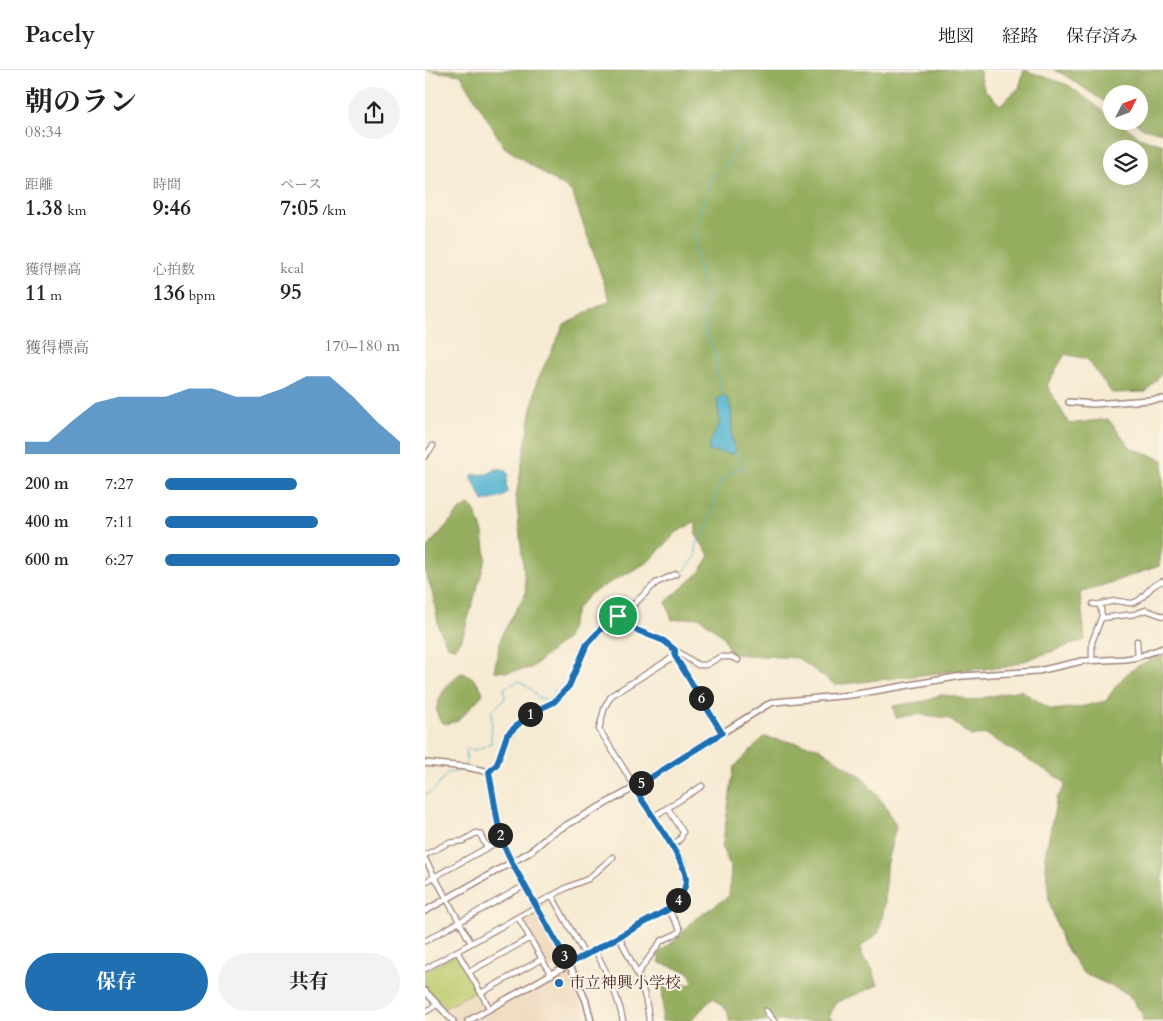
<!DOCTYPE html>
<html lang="ja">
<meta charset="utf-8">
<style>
body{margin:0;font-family:Cardo,"Noto Serif JP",serif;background:#f2f2f2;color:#222;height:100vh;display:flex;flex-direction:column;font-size:19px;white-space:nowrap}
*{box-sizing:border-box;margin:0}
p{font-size:16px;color:#767676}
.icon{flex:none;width:28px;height:28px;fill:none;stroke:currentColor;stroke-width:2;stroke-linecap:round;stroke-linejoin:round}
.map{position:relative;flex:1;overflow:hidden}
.drawer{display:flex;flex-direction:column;background:#fff;width:425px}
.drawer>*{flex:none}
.needle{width:32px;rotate:48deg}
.tools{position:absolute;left:678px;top:15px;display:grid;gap:10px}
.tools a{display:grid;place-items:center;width:45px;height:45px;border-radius:50%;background:#fff;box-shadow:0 5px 20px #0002;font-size:25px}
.pin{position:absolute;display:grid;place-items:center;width:42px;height:42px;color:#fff;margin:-21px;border:2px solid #fff;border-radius:50%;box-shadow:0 1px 5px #0007}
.km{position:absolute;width:25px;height:25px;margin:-12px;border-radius:50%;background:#222;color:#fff;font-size:14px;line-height:25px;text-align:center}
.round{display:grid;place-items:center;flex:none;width:52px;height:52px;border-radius:26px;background:#f2f2f2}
.summary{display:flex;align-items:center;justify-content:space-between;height:85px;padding:0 25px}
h1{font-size:28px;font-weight:700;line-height:38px}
.figures{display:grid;grid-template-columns:repeat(3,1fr);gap:8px;height:85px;padding:5px 25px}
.figures div{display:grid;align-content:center}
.figures b{font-size:21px;font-weight:700}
.figures small{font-size:14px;font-weight:400}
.figures p{font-size:14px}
.chart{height:140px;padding:10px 25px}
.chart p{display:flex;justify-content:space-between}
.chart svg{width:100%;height:90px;margin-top:5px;fill:#1f6fb2;opacity:.7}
.action{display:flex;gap:10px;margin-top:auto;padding:10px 25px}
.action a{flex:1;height:58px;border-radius:30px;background:#1f6fb2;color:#fff;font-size:20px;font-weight:700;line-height:58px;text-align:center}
.action a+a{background:#f2f2f2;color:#222}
ul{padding:0 25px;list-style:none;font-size:16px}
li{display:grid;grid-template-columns:80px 60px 1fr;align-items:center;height:38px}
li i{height:12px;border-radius:6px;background:#1f6fb2}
header{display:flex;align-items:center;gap:30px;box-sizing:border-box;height:70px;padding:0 25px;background:#fff;border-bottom:1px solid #e0e0e0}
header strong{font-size:24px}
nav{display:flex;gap:28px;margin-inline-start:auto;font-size:18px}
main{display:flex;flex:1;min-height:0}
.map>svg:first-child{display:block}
</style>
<header>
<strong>Pacely</strong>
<nav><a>地図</a><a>経路</a><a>保存済み</a></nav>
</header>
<main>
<section class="drawer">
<div class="summary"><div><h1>朝のラン</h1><p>08:34</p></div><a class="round"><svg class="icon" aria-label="share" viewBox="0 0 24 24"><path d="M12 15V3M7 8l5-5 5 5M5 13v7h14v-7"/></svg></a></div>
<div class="figures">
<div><p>距離</p><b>1.38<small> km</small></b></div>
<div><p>時間</p><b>9:46</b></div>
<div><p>ペース</p><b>7:05<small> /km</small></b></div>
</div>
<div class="figures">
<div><p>獲得標高</p><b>11<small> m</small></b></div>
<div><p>心拍数</p><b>136<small> bpm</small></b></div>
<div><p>kcal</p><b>95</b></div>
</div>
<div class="chart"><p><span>獲得標高</span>170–180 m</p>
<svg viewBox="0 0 160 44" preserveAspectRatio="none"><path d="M0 44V38L10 38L20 28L30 19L40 16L50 16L60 16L70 12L80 12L90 16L100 16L110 12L120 6L130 6L140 16L150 28L160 38V44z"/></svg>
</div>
<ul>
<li><b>200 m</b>7:27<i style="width:56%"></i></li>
<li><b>400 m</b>7:11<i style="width:65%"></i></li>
<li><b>600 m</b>6:27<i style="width:100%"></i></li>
</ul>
<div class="action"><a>保存</a><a>共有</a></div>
</section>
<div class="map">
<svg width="738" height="951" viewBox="0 0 738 951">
<rect width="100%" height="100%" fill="#fcf5e5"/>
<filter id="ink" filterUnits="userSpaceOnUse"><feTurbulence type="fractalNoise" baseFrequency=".02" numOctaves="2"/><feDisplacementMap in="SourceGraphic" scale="10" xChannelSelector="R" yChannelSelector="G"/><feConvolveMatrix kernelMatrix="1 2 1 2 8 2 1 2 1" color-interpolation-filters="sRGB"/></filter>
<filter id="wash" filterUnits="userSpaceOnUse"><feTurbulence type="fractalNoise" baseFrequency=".0096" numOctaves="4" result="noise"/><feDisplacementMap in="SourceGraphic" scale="20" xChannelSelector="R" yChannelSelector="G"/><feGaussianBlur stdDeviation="1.12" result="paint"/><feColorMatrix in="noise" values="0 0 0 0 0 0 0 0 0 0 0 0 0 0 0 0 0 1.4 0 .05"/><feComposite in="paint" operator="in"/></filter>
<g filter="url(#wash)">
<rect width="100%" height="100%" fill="#f6ead2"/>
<path fill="#ecd7ba" d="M108 841 137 892 125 900 97 848Z
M142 900 155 928 161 951H51Z
M52 920 61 936 32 951 20 938Z"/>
<path fill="#bbc96b" stroke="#82744b" d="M30 885 33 886 52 920 20 938 0 916V901Z"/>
<path fill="#94ad5f" stroke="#6f6645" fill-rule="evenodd" d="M0 0H554L559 19 575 35 594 18 599 0 643 15 686 47V51H693L714 67 738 75V298L737 303 721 322 687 323 662 289 640 284 622 315 644 354 683 349 706 378 738 390V471L734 496 655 523 660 570 581 597 521 602 410 615 373 588 306 584 298 566 274 547 247 550 241 532 274 503 285 486 271 465V452L252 462 223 492 166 523 152 538 142 568 106 598 83 602 69 601 77 564 101 523 91 427 112 311 139 255 185 230 147 122 79 77 36 5ZM686 79H714V106H686Z
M629 0H738V63L718 58 708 51H714V24H686V36L638 4Z
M43 435 49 439 58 463 61 488 37 569 29 578 22 576 14 558 7 521 0 501V480L34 441Z
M738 585V951H717L718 945 703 924 658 903 638 874 624 831 620 786 632 728 640 716 638 711 561 664 546 666 523 648 493 644 471 648 468 636 501 631 516 625 529 626 543 631 595 620 627 640 655 637 681 631C700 602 705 598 738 585Z
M36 603C46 604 56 614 58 624L33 651 20 654C0 642 21 613 36 603Z
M339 667 392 677 437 707 459 734 471 756 461 796 460 833 454 862 436 877V886L447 898 453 915 410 933 404 948 410 951H304L303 942 288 927 266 951H237L238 915 269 914 264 902 235 893 233 883 251 870 270 849 304 826 306 797 297 778 309 697Z"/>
<path fill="#51b4d0" stroke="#4e6a7e" d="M300 326C313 341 301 364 311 381L307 384 284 381C284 368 291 364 294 353 296 345 291 337 293 328Z
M70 399H77C87 404 81 407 81 415 81 417 83 420 83 422L79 426 59 432 47 409V405L63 404Z"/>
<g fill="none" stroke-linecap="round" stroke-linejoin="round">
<path stroke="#51b4d0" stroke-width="1" d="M298 327 292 301V287L282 267 280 256V225L270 180V166L274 146 284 112 287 107 304 92 316 68
M253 505 261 499 271 486V474L280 462 288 439 290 424 296 411 305 402 318 398 311 382
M167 573 177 561 193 551 204 540 221 528 233 514
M42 696 41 681 43 679 51 680 66 673 67 640 80 629 79 618 94 611 106 619 113 628 126 629 128 627C129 614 137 616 145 609L157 581
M0 725 9 720 23 703 41 700"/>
</g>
</g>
<g filter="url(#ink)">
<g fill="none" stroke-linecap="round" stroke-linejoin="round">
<defs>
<path id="minor" d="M0 386 8 376
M668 534C677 536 683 531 691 531 700 531 706 536 714 530 724 523 723 516 738 511
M193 547 204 557 239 571 250 580 273 595H281L295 587H306L313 590
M677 548 710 544 721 540 738 546
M712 571 713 587
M667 590V572L677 546 675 535
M64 702 72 693 83 665 104 644 129 632 144 616 162 574 168 567 178 557 187 552 197 542 210 533 231 513 251 504
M243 738 258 762 256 768 247 777
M228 747 277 716
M0 785 23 773 38 771 51 763 55 764 62 778
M0 789 46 873
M0 812 76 770
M127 826 160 885
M110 835 143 817 163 809 188 787
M93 847 126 905
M194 867C208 894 222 920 224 951
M0 871 99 816
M170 880C182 903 193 925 198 951
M32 881 65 939
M144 894 243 839C260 826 264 812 257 792L174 659 180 636 187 625 250 586 297 663
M0 899 111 837
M44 902 105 868
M213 903 236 871 253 863 255 859 243 839
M56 923 117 889
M341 941 349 951
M0 942 13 934"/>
<path id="tertiary" d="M644 332 668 334 738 329
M0 693 42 697 64 702 76 770 87 793 148 902 161 931 166 951
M0 841 105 782 127 763 209 718 342 635 349 632 426 625 537 606 613 601 657 591 700 589 713 587 738 578
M0 921 28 951
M43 951 144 894"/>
</defs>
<use href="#minor" stroke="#a0847e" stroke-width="7"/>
<use href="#tertiary" stroke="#a0847e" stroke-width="8"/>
<use href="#minor" stroke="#fff" stroke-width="4.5"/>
<use href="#tertiary" stroke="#fff" stroke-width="5"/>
</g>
</g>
<g fill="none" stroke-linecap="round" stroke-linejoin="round" filter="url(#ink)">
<defs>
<path id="route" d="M193 546 204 557 239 571 250 580V586L297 663 209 718C221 737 260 790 261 809 261 822 252 831 244 839L144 894 87 793 76 770 64 702 72 694 82 665 104 644 129 632 144 616 162 574 178 557Z"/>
</defs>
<use href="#route" stroke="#fff" stroke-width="10"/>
<use href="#route" stroke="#1f6fb2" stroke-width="6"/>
</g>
<circle fill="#1f6fb2" stroke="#fcf5e5" stroke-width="2" cx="134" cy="913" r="5"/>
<g text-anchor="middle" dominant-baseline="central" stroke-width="4" stroke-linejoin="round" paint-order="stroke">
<g font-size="16" fill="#4a1f2b" stroke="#fcf5e5" text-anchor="start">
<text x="144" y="913">市立神興小学校</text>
</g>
</g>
</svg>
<div class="tools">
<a><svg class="needle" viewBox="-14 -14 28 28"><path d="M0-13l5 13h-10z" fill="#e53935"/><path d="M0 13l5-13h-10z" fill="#767676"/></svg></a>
<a><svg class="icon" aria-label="layers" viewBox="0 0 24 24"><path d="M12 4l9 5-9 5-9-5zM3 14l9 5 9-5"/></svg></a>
</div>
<div class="pin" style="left:193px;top:546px;background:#1e9e55"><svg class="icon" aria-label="arrive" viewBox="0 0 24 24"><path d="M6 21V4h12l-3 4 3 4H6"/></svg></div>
<b class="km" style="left:105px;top:644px">1</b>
<b class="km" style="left:75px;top:765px">2</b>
<b class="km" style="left:139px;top:886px">3</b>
<b class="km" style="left:253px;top:830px">4</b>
<b class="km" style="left:216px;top:713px">5</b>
<b class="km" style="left:276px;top:628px">6</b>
</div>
</main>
